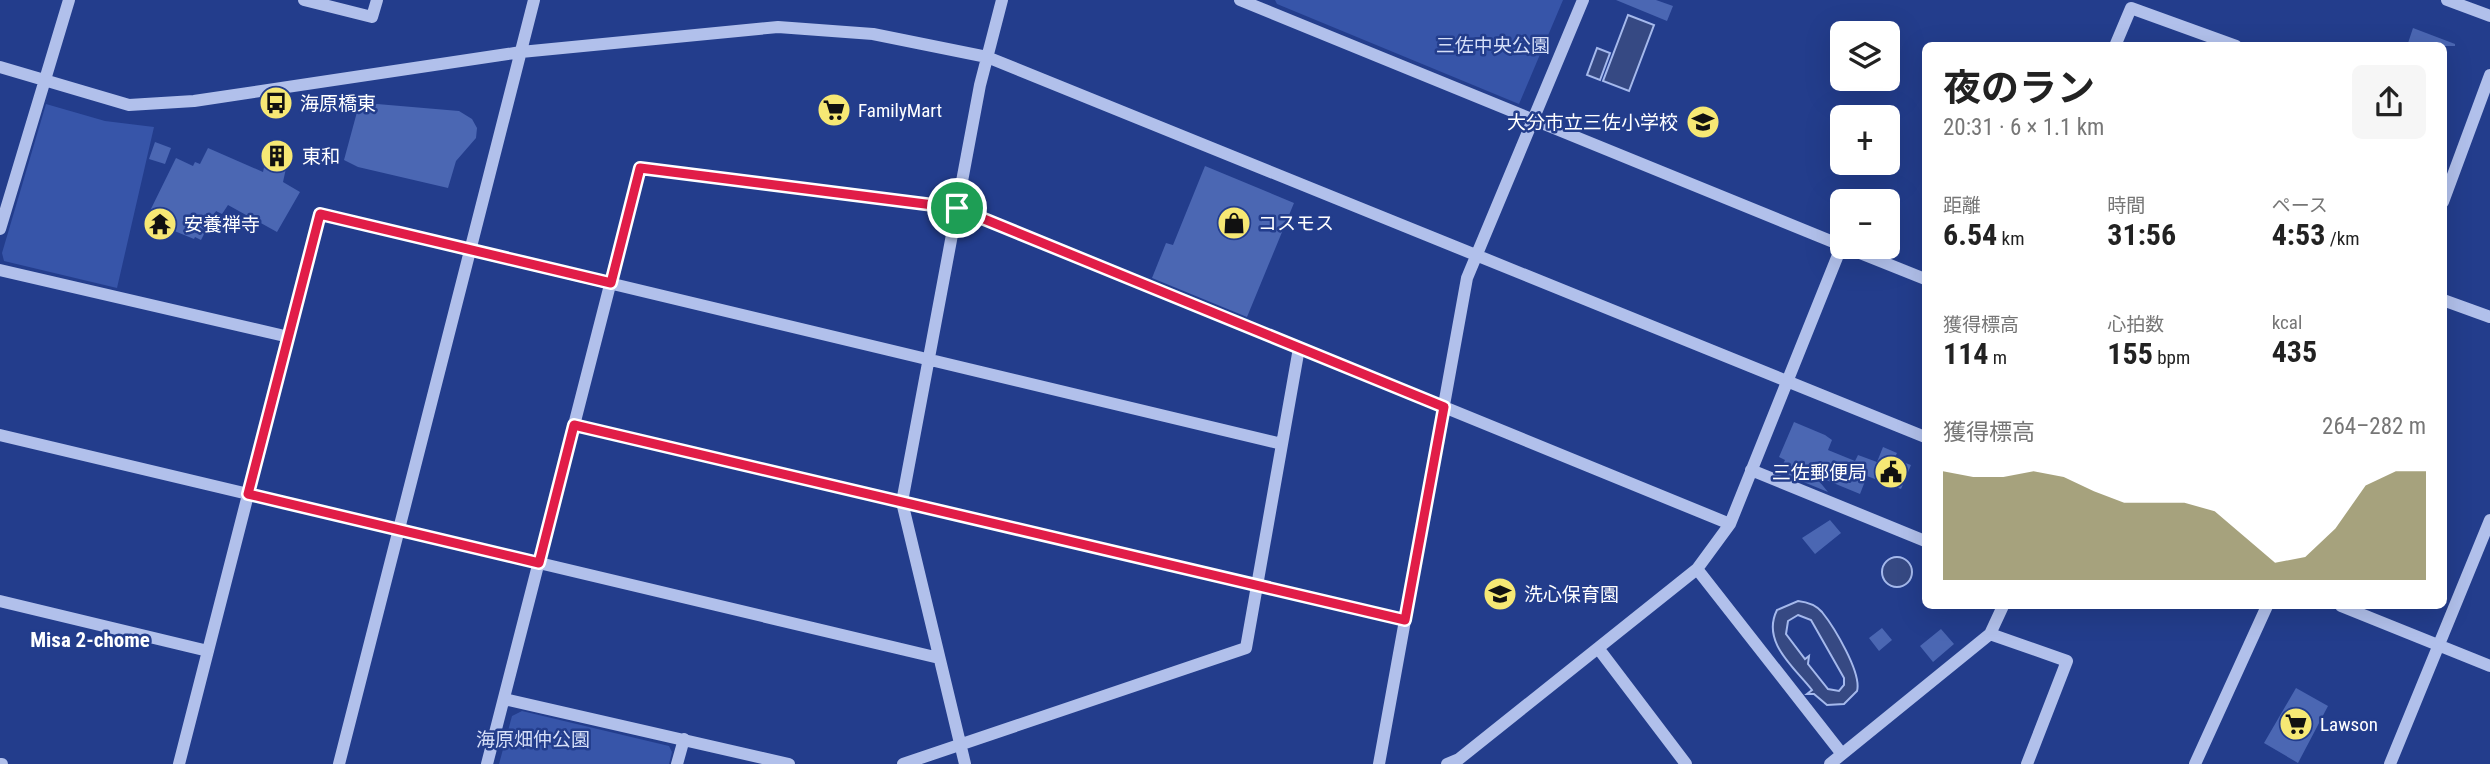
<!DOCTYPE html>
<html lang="ja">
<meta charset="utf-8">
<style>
body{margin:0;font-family:"Roboto Condensed","Noto Sans JP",sans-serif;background:#f6f6f6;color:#222;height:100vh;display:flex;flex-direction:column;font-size:26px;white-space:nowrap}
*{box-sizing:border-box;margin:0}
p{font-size:23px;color:#767676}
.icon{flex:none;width:38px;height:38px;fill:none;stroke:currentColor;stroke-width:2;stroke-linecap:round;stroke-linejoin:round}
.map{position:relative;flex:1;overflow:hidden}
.drawer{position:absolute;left:1922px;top:42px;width:525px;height:567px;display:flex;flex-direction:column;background:#fff;border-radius:10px;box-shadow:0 7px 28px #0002}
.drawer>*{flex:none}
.controls{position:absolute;left:1830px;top:21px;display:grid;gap:14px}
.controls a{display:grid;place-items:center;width:70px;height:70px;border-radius:10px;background:#fff;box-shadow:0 7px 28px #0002;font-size:35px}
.pin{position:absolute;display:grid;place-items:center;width:60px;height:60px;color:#fff;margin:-30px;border:4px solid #fff;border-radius:50%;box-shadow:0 2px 7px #0007}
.round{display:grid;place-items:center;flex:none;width:74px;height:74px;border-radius:10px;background:#f6f6f6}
.overview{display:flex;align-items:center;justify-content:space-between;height:119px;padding:0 21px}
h1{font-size:38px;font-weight:700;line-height:52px}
.metrics{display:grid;grid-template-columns:repeat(3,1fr);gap:10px;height:119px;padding:7px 21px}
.metrics div{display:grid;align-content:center}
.metrics b{font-size:30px;font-weight:700}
.metrics small{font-size:19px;font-weight:400}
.metrics p{font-size:19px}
.chart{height:196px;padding:14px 21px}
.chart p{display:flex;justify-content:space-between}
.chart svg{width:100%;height:126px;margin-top:7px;fill:#817b47;opacity:.7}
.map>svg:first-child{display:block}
</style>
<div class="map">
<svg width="2490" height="764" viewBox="0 0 2490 764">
<rect width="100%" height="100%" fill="#233d8c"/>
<path fill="#3755a9" d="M1275 0H1563L1519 104 1277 4Z
M46 104 105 121 154 127 117 288 4 261 2 253Z
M522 711 669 746 672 752 669 764H499L512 716Z"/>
<path fill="#364983" stroke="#a5b9ec" stroke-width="2" fill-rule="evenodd" d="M1628 15 1654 25 1629 91 1603 81Z
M1597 48 1610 53 1600 80 1587 75Z
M1882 572a15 15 0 1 1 30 0a15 15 0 1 1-30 0Z
M1798 601C1807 602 1816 605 1822 612 1834 627 1862 673 1857 691L1844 704 1827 705 1814 694H1807L1812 690C1794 667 1761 642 1777 610ZM1798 615 1811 620 1844 678V685L1839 691 1828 689 1808 664 1809 656 1805 659 1786 634 1788 621Z"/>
<path fill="#4b67b3" d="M1616 0H1656L1673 6 1667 21Z
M2413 28 2455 44V46H2407Z
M377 104 459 111 472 119 477 128 476 138 456 161 448 188 358 167 344 160 357 112Z
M155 142 171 148 165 164 149 159Z
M269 145 290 150 283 182 300 192 277 232 228 205 222 214 216 211 201 240 195 237 194 239 150 221 152 216 148 215 176 158 193 166 195 162 200 164 208 148 263 172Z
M1205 166 1294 203 1247 317 1152 278 1166 243 1173 245Z
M1794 422 1825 435 1832 440 1828 450 1855 461 1858 455 1877 462 1883 447 1897 453 1894 459 1911 465 1901 489 1867 476 1860 494 1814 475 1828 492 1779 472 1785 460 1779 457Z
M1830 520 1841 533 1815 554 1802 538Z
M1882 628 1892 640 1879 651 1869 638Z
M1941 629 1954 644 1933 662 1920 646Z
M2296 688 2328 706 2298 763 2264 743Z"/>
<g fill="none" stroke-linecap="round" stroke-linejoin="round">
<path stroke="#b1c0eb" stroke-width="12" d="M304 0 372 17 377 0
M1240 0 1843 246
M2447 0 2490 16
M2115 46 2131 8 2236 46
M0 67 129 105 194 101 521 52 778 27 873 34 987 57 1925 437
M2443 202 2490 75
M0 229 69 0
M1845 247 1925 279
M0 270 289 337
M2443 300 2490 317
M574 425 1405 620
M0 435 939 658
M1751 470 1925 541
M1697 569 1842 754
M0 601 208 651
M2003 606 1990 634 2067 661 2027 764
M2341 606 2490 666
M1598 648 1686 764
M504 699 789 764
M0 764H2
M179 764 320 214 1282 444
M339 764 534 0
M487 764 640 168 957 208 1730 524
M677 764 684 739
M903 764 1246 648 1299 348
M965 764 902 502 980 85 1002 0
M1379 764 1467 278 1583 0
M1447 764 1459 759 1697 569 1730 524 1842 245
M1830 764 1990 634
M2195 764 2267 606
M2390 764 2490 520"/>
</g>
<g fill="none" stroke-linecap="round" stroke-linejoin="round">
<defs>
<path id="route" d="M640 168 957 208 1444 407 1405 620 574 425 539 563 248 494 320 214 611 283Z"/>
</defs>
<use href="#route" stroke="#fff" stroke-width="14"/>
<use href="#route" stroke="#e11d48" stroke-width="9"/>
</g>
<defs>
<symbol id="bus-disc" viewBox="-11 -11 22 22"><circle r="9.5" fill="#f6e874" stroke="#233d8c"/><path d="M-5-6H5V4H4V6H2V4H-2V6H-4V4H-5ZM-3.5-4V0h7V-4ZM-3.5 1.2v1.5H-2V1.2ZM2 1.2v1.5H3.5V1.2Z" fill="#111"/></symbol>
<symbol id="supermarket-disc" viewBox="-11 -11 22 22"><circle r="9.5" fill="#f6e874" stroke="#233d8c"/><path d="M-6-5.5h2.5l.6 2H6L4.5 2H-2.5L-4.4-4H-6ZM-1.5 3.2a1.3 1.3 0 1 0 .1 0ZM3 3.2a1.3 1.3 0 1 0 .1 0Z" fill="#111"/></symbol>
<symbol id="school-disc" viewBox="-11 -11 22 22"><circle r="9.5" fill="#f6e874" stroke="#233d8c"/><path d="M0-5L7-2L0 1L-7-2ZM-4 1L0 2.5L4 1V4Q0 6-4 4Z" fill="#111"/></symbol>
<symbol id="building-disc" viewBox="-11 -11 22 22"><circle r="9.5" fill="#f6e874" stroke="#233d8c"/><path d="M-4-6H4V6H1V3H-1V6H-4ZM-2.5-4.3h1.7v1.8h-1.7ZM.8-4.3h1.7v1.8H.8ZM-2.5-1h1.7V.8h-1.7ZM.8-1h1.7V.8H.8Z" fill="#111"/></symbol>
<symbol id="shop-disc" viewBox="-11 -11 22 22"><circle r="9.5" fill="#f6e874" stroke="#233d8c"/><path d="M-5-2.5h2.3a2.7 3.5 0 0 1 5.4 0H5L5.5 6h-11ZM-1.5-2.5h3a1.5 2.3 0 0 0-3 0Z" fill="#111"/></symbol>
<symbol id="temple-disc" viewBox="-11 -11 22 22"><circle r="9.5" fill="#f6e874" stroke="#233d8c"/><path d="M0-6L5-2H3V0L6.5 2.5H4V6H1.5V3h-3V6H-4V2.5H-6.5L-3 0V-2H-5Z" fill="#111"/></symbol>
<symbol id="civic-disc" viewBox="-11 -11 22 22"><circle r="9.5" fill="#f6e874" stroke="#233d8c"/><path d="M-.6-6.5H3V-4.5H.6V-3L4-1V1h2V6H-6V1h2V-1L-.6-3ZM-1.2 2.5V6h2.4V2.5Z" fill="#111"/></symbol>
</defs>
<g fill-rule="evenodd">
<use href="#bus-disc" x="257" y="84" width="38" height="38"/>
<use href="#supermarket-disc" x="815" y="91" width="38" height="38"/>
<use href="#school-disc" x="1684" y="103" width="38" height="38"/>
<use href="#building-disc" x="258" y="137" width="38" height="38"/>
<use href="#shop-disc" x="1215" y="204" width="38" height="38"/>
<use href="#temple-disc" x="141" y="205" width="38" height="38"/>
<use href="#civic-disc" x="1872" y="453" width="38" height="38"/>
<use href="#school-disc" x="1481" y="575" width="38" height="38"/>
<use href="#supermarket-disc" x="2277" y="705" width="38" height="38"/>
</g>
<g text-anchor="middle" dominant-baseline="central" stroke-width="5" stroke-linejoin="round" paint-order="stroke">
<g font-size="19" fill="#d6dff8" stroke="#233d8c">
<text x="1493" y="45">三佐中央公園</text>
<text x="533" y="739">海原畑仲公園</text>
</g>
<g font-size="19" fill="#fff" stroke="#233d8c" text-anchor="start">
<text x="300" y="103">海原橋東</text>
<text x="858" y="110">FamilyMart</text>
<text x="1678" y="122" text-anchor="end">大分市立三佐小学校</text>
<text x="302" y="156">東和</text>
<text x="1258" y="223">コスモス</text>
<text x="184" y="224">安養禅寺</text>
<text x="1867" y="472" text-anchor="end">三佐郵便局</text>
<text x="1524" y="594">洗心保育園</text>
<text x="2320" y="724">Lawson</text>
</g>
<g font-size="21" font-weight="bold" fill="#fff" stroke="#233d8c">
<text x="90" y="640">Misa 2-chome</text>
</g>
</g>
</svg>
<div class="controls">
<a><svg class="icon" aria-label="layers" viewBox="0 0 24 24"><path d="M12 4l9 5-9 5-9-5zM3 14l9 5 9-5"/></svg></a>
<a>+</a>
<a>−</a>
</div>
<div class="pin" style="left:957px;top:208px;background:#1e9e55"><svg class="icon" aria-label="arrive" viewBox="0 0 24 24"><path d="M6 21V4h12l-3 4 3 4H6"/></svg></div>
<section class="drawer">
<div class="overview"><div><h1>夜のラン</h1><p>20:31 · 6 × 1.1 km</p></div><a class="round"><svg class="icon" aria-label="share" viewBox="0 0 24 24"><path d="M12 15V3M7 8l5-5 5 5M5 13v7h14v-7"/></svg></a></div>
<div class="metrics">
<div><p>距離</p><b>6.54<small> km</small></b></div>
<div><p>時間</p><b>31:56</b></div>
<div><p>ペース</p><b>4:53<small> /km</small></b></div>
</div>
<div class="metrics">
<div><p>獲得標高</p><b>114<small> m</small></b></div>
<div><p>心拍数</p><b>155<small> bpm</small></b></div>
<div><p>kcal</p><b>435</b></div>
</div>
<div class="chart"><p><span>獲得標高</span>264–282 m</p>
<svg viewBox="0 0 160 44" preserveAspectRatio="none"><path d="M0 44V6L10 8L20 8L30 6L40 8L50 13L60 17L70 17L80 17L90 20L100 29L110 38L120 36L130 26L140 11L150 6L160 6V44z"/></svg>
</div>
</section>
</div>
